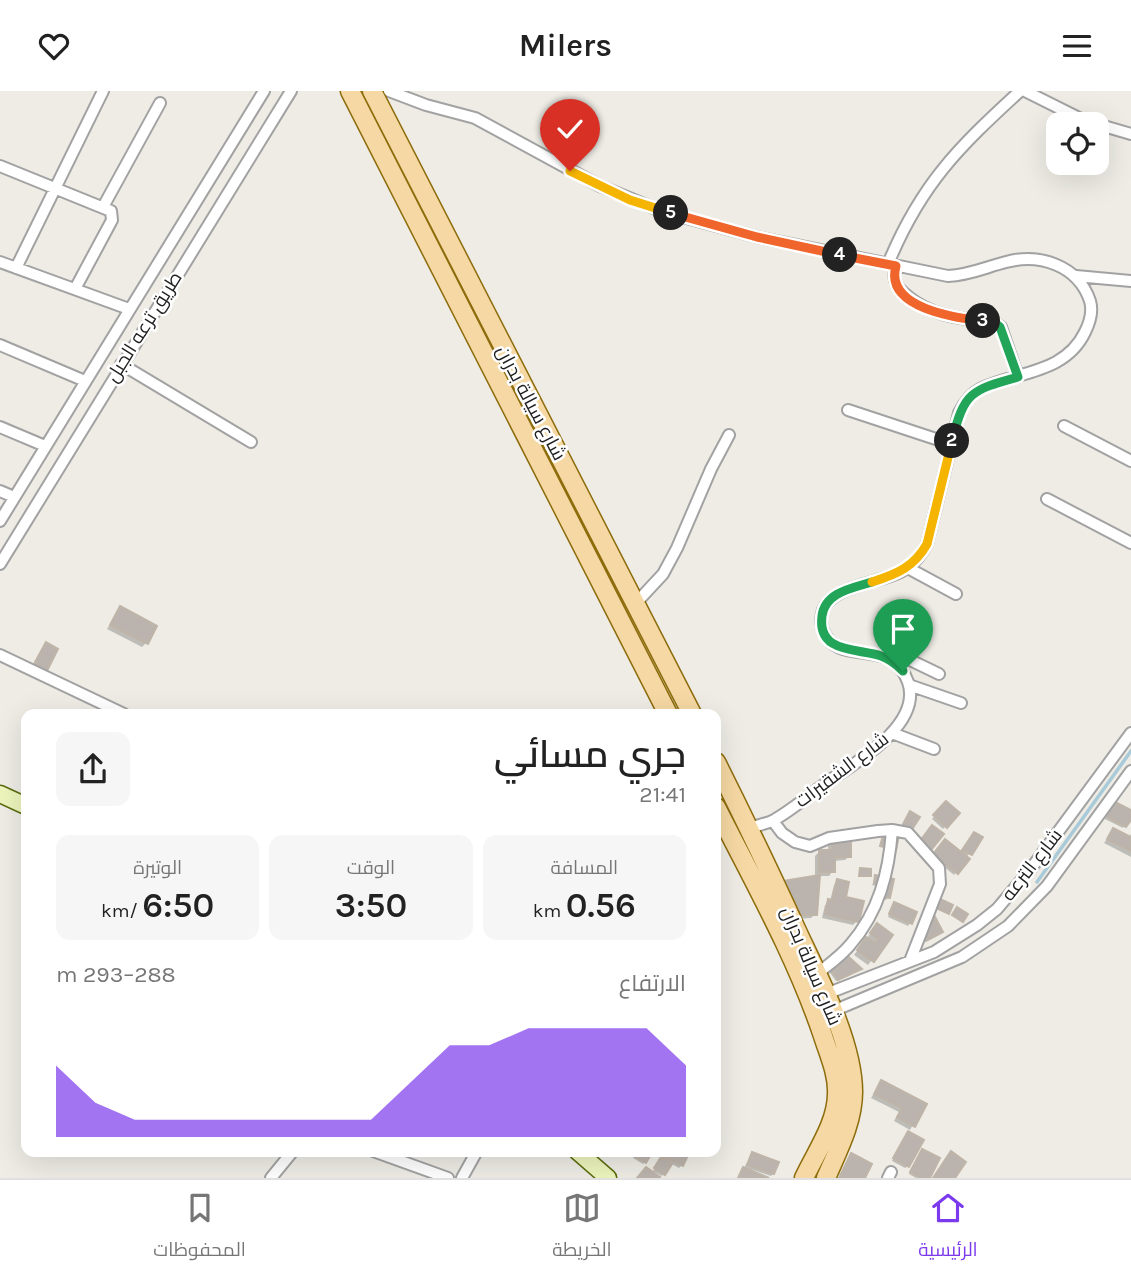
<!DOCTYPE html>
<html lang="ar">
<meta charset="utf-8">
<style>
body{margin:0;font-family:Karla,Cairo,sans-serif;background:#f6f6f6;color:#222;direction:rtl;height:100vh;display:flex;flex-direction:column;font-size:26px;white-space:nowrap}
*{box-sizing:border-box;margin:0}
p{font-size:23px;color:#767676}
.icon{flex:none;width:38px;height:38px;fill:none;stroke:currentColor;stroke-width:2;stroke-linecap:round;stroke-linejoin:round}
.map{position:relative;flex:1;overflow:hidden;direction:ltr}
.details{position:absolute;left:21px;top:618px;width:700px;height:448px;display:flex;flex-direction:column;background:#fff;border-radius:14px;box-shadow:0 7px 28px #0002;direction:rtl}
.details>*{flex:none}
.fabs{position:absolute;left:1046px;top:21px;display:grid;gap:14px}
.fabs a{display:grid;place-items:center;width:63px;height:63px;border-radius:14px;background:#fff;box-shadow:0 7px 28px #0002;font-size:35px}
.pin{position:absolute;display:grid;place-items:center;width:60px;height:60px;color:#fff;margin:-72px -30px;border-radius:50% 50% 50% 0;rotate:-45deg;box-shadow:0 0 7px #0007}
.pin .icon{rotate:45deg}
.km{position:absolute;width:35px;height:35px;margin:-18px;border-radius:50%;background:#222;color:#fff;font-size:19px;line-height:35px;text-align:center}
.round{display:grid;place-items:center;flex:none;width:74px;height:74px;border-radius:14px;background:#f6f6f6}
.headline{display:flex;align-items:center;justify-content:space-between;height:119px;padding:0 35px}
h1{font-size:38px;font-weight:600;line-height:52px}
.metrics{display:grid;grid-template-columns:repeat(3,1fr);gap:10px;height:119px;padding:7px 35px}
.metrics div{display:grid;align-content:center;border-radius:14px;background:#f6f6f6;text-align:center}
.metrics b{font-size:35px;font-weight:600}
.metrics small{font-size:19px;font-weight:400}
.metrics p{font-size:19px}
.chart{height:196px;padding:14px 35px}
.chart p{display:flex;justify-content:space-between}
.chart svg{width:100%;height:126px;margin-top:7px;fill:#7c3aed;opacity:.7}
header{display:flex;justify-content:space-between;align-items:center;height:91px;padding:0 35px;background:#fff;font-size:32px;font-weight:600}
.dock{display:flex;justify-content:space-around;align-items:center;height:98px;border-top:2px solid #e0e0e0;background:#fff;font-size:19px;color:#767676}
.dock a{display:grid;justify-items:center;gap:4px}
.dock .on{color:#7c3aed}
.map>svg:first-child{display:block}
</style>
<header><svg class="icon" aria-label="menu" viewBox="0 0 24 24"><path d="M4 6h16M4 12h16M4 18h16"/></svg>Milers<svg class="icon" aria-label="heart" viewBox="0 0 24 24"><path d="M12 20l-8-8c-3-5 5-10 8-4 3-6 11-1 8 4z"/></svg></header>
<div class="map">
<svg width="1131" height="1087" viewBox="0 0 1131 1087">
<rect width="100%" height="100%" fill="#eeece5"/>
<path fill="#0003" d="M120 518 146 552 142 556 107 538Z
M946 712 957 722 943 738 932 728Z
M1111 715 1131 721V726L1123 737 1103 727Z
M1113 739 1129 747 1131 743V766L1104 752Z
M971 745 980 747 954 784 932 766 945 750 961 762Z
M832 751 850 765 845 769 833 770V780L829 785H818L815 823 811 827 797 828 780 795 815 786V765L819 761H828V755Z
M876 786 888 806 886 809 882 808 875 801 876 795 872 794Z
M838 790 844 807 857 830 853 834 822 827 825 814 830 810 834 794Z
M892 816 910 832 908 835 888 826Z
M873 839 891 844 868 874 854 864Z
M825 875 860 878 836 890Z
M881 991 925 1013 910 1039 894 1030 899 1021 871 1007Z
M906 1044 908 1075 905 1077 892 1070Z
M637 1060 645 1071 643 1073 633 1067Z
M664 1060 682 1074 679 1077 670 1072 662 1085 653 1080Z
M752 1063 773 1083 771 1085 753 1079 752 1081 765 1087H738Z
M920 1063 928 1087H916L909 1083Z"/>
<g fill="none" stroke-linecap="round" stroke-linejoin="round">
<path stroke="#a8cad9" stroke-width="3.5" d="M1037 791 1131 660"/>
</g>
<path fill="#bbb4ae" stroke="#bfb4a8" stroke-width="2" d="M120 515 157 535 148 553 110 534Z
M46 551 58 558 47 580 34 573Z
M946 710 960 722 947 737 933 724Z
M1113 710 1131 719V729L1126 736 1104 724Z
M910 720 920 726 911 740 902 735Z
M932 734 944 743 931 759 920 750Z
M1113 737 1131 746V760L1107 748Z
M884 741 899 744 896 759 880 755Z
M974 741 983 746 972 764 962 759Z
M945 748 970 768 958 783 933 763Z
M832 749H851V766H835V781H819V759H832Z
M860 777 871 778V785H859Z
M820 784 817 824H801L783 790Z
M875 784 894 788 890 807 883 806 878 793 874 792Z
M837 788 849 791 846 806 864 810 859 831 825 823 828 808 832 809Z
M940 808 953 814 949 823 936 817Z
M894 811 917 821 912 833 889 823Z
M957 816 968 823 963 831 952 824Z
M934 824 943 841 926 850 919 838 931 831 929 827Z
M877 832 893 844 874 871 857 859 866 846 875 852 878 848 870 842Z
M840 858 862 878 838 889 827 871Z
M881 989 927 1013 915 1036 897 1026 902 1017 874 1003Z
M908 1040 924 1049 909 1076 893 1067Z
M922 1058 940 1067 930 1087H922L910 1081Z
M637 1060H653L646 1072 634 1065Z
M664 1060H690L683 1075 662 1065Z
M951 1060 966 1071 955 1087H933Z
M752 1061 779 1071 774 1083 747 1074Z
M851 1062 872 1073 865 1087H839Z
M661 1066 672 1073 665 1084 654 1077Z
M646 1076 660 1086 659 1087H637Z
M743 1076 769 1087H738Z"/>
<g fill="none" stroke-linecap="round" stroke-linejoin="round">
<defs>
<path id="street" d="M389 0 426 14 475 27 600 95 661 120 757 146 948 185C970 184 986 176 1006 171 1039 162 1078 174 1090 210 1093 220 1090 231 1085 241 1065 283 1017 280 980 298 970 303 964 312 959 322L927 453C922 462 916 471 907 477 885 493 834 492 823 519 821 525 821 533 823 539 833 569 872 556 893 570 900 575 905 583 908 591 923 634 855 672 826 692 809 704 792 719 774 729 767 733 757 734 749 737
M1025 0 1083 29 1131 43
M0 75 111 120 112 129 75 198
M103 116 160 12
M0 171 129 218
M888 173C921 93 958 57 1020 0
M896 175C891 191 898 198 910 207 936 227 964 227 995 232L1001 236 1018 286
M16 177 103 0
M1076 185 1131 190
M0 254 85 290
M121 273 251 351
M848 319 951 353
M1064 335 1131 370
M0 336 45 355
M0 400 14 406
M1047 408 1131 452
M0 430 264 0
M0 473 291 0
M908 477 956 503
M636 512 663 483 677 457 711 378 729 344
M0 564 124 623
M893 570 908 568 939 583
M909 594 961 612
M892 642 934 658
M773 730 782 742 795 751 810 755 829 747 878 740 892 739 908 742 939 777 940 793 910 870
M817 883C828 874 841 865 850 854 879 821 889 781 892 739
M826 903 934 861 977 834 997 818 1030 779 1131 642
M833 920 962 866 1008 835 1047 795 1131 680
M373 1060 448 1087
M271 1087 293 1060
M462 1087 477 1060
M888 1087 891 1081"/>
<path id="secondary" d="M0 703 26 715
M577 1060 608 1087"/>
<path id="primary" d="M350 0 668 623
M372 0 692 623
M716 671C744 727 771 783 797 840 818 885 853 951 853 1001 853 1031 838 1059 826 1087
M716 716C754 791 796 865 823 945 829 964 838 983 837 1003 837 1032 816 1061 804 1087"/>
</defs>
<use href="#street" stroke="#a2a2a2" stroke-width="14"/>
<use href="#secondary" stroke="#5b6d0d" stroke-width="19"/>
<use href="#primary" stroke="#8d6c0b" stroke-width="21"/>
<use href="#street" stroke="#fff" stroke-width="10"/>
<use href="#secondary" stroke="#edf5bd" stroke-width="16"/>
<use href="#primary" stroke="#f5d8a3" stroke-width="18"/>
</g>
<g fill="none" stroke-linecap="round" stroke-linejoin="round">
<defs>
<path id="split-1" d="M872 491C853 497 825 501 822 525 817 563 858 557 881 565 890 568 896 573 903 580"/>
<path id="split-2" d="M872 491C897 483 914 476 927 453L952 350"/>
<path id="split-3" d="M952 350C964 301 971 299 1018 286L1000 236 995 232 983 230"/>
<path id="split-4" d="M840 164 896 175C884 217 956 227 983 230"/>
<path id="split-5" d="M671 122 757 146 840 164"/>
<path id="split-6" d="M570 80 630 109 671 122"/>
</defs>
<use href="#split-1" stroke="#fff" stroke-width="14"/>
<use href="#split-2" stroke="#fff" stroke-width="14"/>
<use href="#split-3" stroke="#fff" stroke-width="14"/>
<use href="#split-4" stroke="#fff" stroke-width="14"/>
<use href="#split-5" stroke="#fff" stroke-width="14"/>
<use href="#split-6" stroke="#fff" stroke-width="14"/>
<use href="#split-1" stroke="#22a559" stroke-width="9"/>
<use href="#split-2" stroke="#f5b400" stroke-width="9"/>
<use href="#split-3" stroke="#22a559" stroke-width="9"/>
<use href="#split-4" stroke="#f0652b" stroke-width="9"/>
<use href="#split-5" stroke="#f0652b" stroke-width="9"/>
<use href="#split-6" stroke="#f5b400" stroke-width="9"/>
</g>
<g text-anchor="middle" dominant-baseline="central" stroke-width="5" stroke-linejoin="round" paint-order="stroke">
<g font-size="19" fill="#1e1e1e" stroke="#fff">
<text transform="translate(144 236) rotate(-58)">طريق ترعه الجبل</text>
<text transform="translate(531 312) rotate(62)">شارع سيالة بدران</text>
<text transform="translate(842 679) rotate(-37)">شارع الشقيرات</text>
<text transform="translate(1032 774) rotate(-52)">شارع الترعه</text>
<text transform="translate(811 875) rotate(67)">شارع سيالة بدران</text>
</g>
</g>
</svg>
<div class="fabs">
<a><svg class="icon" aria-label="locate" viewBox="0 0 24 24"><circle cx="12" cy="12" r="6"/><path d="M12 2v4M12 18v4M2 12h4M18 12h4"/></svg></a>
</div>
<div class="pin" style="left:903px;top:580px;background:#1e9e55"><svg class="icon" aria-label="arrive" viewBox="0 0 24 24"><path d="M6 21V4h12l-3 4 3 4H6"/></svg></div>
<div class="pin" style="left:570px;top:80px;background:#d93025"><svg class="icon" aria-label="check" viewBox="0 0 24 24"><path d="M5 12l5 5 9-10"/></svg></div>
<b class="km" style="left:952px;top:350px">2</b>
<b class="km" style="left:983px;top:230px">3</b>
<b class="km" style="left:840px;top:164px">4</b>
<b class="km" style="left:671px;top:122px">5</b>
<section class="details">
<div class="headline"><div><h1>جري مسائي</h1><p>21:41</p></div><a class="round"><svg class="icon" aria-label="share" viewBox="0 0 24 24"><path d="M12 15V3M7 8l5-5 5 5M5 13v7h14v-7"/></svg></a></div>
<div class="metrics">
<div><p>المسافة</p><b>0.56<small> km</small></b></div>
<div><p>الوقت</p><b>3:50</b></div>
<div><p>الوتيرة</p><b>6:50<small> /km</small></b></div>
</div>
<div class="chart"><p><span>الارتفاع</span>288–293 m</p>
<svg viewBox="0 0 160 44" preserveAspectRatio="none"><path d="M0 44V19L10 32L20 38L30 38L40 38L50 38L60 38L70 38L80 38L90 25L100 12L110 12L120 6L130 6L140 6L150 6L160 19V44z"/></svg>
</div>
</section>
</div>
<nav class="dock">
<a class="on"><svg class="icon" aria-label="home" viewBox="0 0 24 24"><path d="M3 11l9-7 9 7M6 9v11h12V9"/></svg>الرئيسية</a>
<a><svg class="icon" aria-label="map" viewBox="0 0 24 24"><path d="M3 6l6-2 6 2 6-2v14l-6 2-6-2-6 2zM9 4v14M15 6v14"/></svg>الخريطة</a>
<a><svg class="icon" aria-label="saved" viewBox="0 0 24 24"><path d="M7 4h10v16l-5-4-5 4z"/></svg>المحفوظات</a>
</nav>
